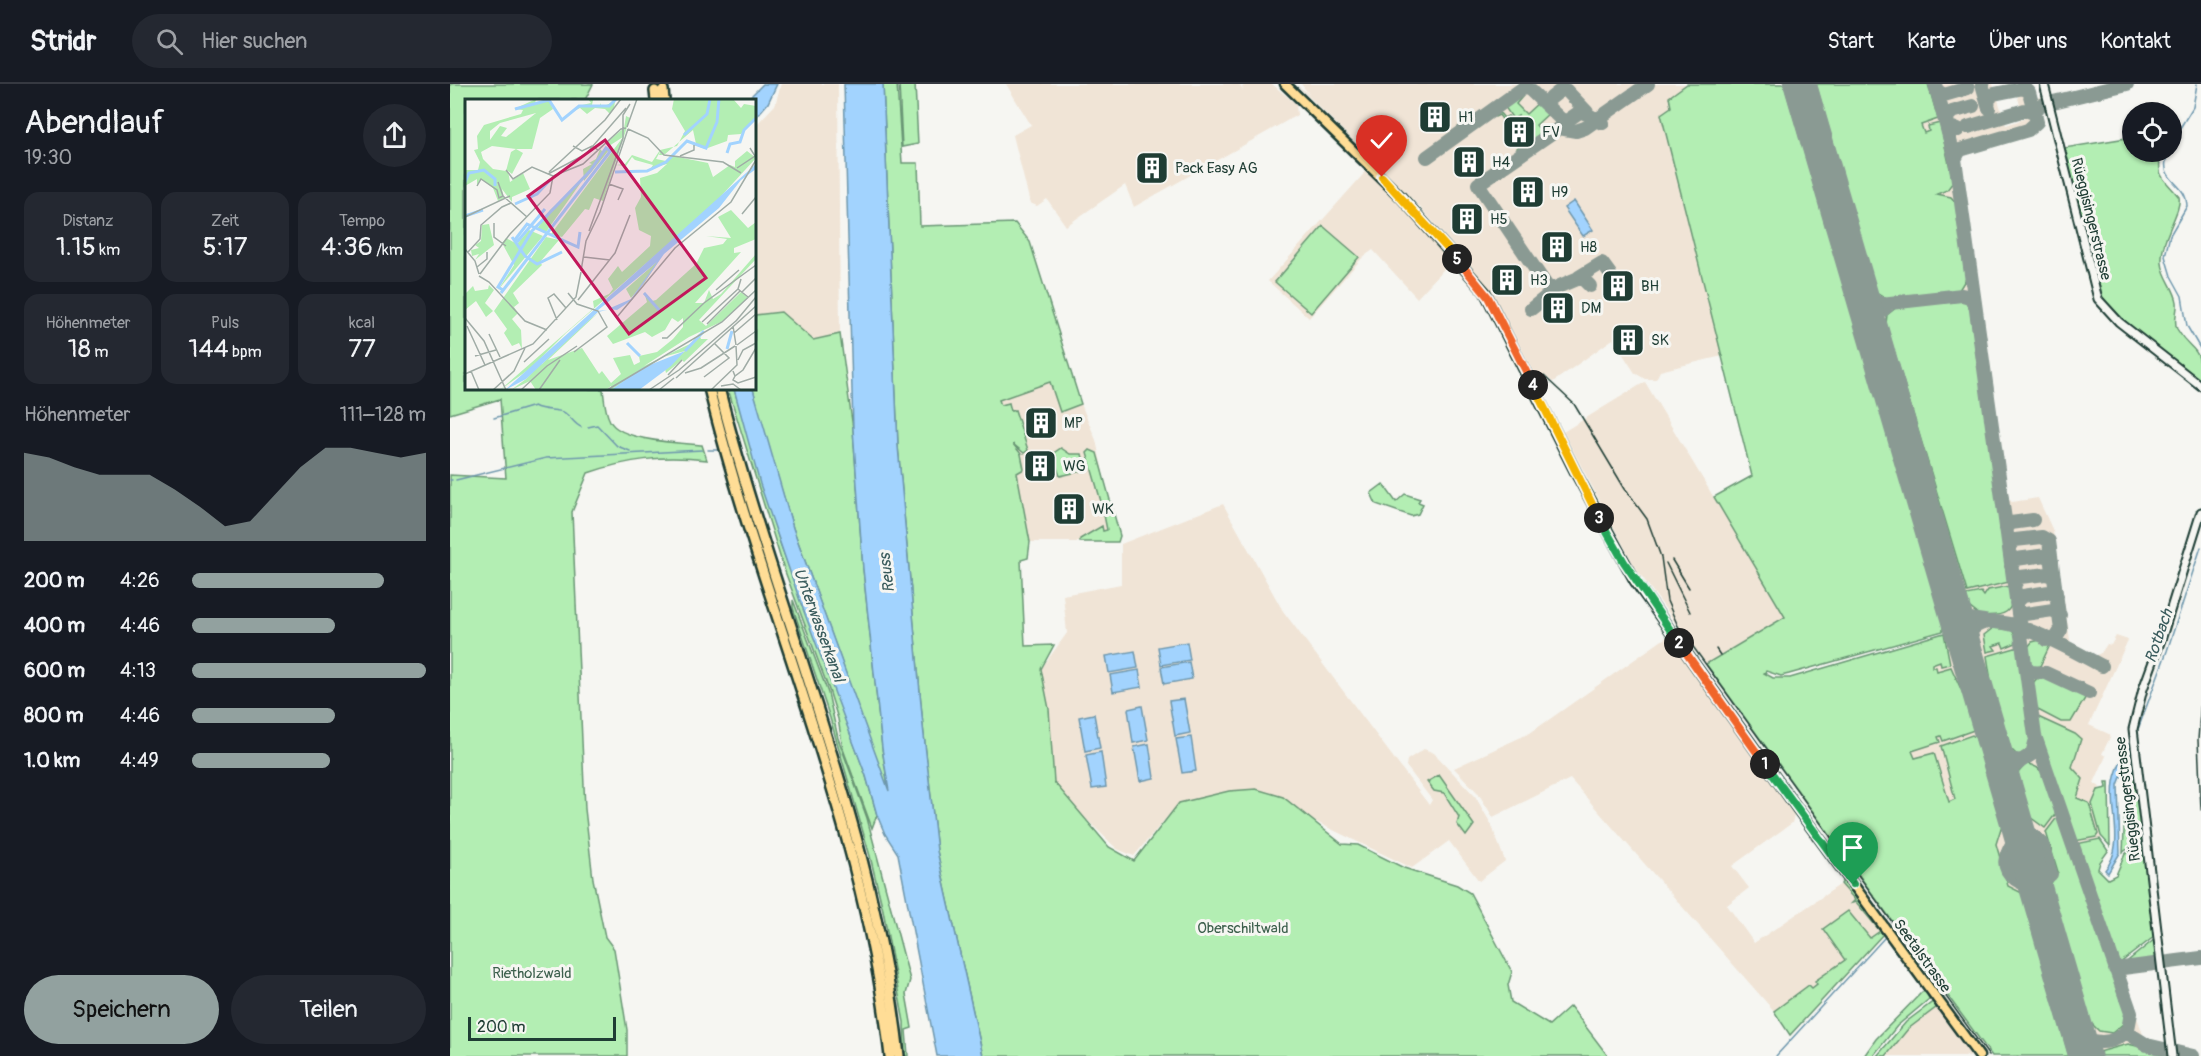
<!DOCTYPE html>
<html lang="de">
<meta charset="utf-8">
<style>
body{margin:0;font-family:Pangolin,sans-serif;background:#242831;color:#f1f3f6;height:100vh;display:flex;flex-direction:column;font-size:22px;white-space:nowrap}
*{box-sizing:border-box;margin:0}
p{font-size:20px;color:#9ea1a6}
.icon{flex:none;width:33px;height:33px;fill:none;stroke:currentColor;stroke-width:2;stroke-linecap:round;stroke-linejoin:round}
.map{position:relative;flex:1;overflow:hidden}
.drawer{display:flex;flex-direction:column;background:#171b24;width:450px}
.drawer>*{flex:none}
.controls{position:absolute;left:1672px;top:18px;display:grid;gap:12px}
.controls a{display:grid;place-items:center;width:60px;height:60px;border-radius:50%;background:#171b24;box-shadow:0 2px 4px #0004;font-size:30px}
.scale{position:absolute;left:18px;bottom:15px;width:148px;box-sizing:border-box;padding-left:6px;border:3px solid #1f3d34;border-top:0;font-size:16px;line-height:21px;white-space:nowrap;color:#1f3d34;-webkit-text-stroke:4px #f6f6f2;paint-order:stroke}
.pin{position:absolute;display:grid;place-items:center;width:51px;height:51px;color:#fff;margin:-62px -26px;border-radius:50% 50% 50% 0;rotate:-45deg;box-shadow:0 0 6px #0007}
.pin .icon{rotate:45deg}
.km{position:absolute;width:30px;height:30px;margin:-15px;border-radius:50%;background:#222;color:#fff;font-size:16px;line-height:30px;text-align:center}
.round{display:grid;place-items:center;flex:none;width:63px;height:63px;border-radius:32px;background:#242831}
.summary{display:flex;align-items:center;justify-content:space-between;height:102px;padding:0 24px}
h1{font-size:33px;font-weight:600;line-height:45px}
.figures{display:grid;grid-template-columns:repeat(3,1fr);gap:9px;height:102px;padding:6px 24px}
.figures div{display:grid;align-content:center;border-radius:15px;background:#242831;text-align:center}
.figures b{font-size:26px;font-weight:600}
.figures small{font-size:16px;font-weight:400}
.figures p{font-size:16px}
.chart{height:168px;padding:12px 24px}
.chart p{display:flex;justify-content:space-between}
.chart svg{width:100%;height:108px;margin-top:6px;fill:#92a19f;opacity:.7}
.cta{display:flex;gap:12px;margin-top:auto;padding:12px 24px}
.cta a{flex:1;height:69px;border-radius:36px;background:#92a19f;color:#111;font-size:24px;font-weight:600;line-height:69px;text-align:center}
.cta a+a{background:#242831;color:#f1f3f6}
ul{padding:0 24px;list-style:none;font-size:20px}
li{display:grid;grid-template-columns:96px 72px 1fr;align-items:center;height:45px}
li i{height:15px;border-radius:8px;background:#92a19f}
header{display:flex;align-items:center;gap:36px;box-sizing:border-box;height:84px;padding:0 30px;background:#171b24;border-bottom:2px solid #363941}
header strong{font-size:28px}
nav{display:flex;gap:33px;margin-inline-start:auto;font-size:21px}
.search{width:420px;height:54px;background:#242831;display:flex;align-items:center;gap:15px;box-sizing:border-box;padding:0 21px;border-radius:33px;color:#9ea1a6;font-size:22px}
main{display:flex;flex:1;min-height:0}
.map>svg:first-child{display:block}
</style>
<header>
<strong>Stridr</strong>
<div class="search"><svg class="icon" aria-label="search" viewBox="0 0 24 24"><circle cx="10" cy="10" r="6"/><path d="M15 15l6 6"/></svg>Hier suchen</div>
<nav><a>Start</a><a>Karte</a><a>Über uns</a><a>Kontakt</a></nav>
</header>
<main>
<section class="drawer">
<div class="summary"><div><h1>Abendlauf</h1><p>19:30</p></div><a class="round"><svg class="icon" aria-label="share" viewBox="0 0 24 24"><path d="M12 15V3M7 8l5-5 5 5M5 13v7h14v-7"/></svg></a></div>
<div class="figures">
<div><p>Distanz</p><b>1.15<small> km</small></b></div>
<div><p>Zeit</p><b>5:17</b></div>
<div><p>Tempo</p><b>4:36<small> /km</small></b></div>
</div>
<div class="figures">
<div><p>Höhenmeter</p><b>18<small> m</small></b></div>
<div><p>Puls</p><b>144<small> bpm</small></b></div>
<div><p>kcal</p><b>77</b></div>
</div>
<div class="chart"><p><span>Höhenmeter</span>111–128 m</p>
<svg viewBox="0 0 160 44" preserveAspectRatio="none"><path d="M0 44V8L10 10L20 14L30 17L40 17L50 17L60 23L70 30L80 38L90 36L100 25L110 14L120 6L130 6L140 8L150 10L160 8V44z"/></svg>
</div>
<ul>
<li><b>200 m</b>4:26<i style="width:82%"></i></li>
<li><b>400 m</b>4:46<i style="width:61%"></i></li>
<li><b>600 m</b>4:13<i style="width:100%"></i></li>
<li><b>800 m</b>4:46<i style="width:61%"></i></li>
<li><b>1.0 km</b>4:49<i style="width:59%"></i></li>
</ul>
<div class="cta"><a>Speichern</a><a>Teilen</a></div>
</section>
<div class="map">
<svg width="1751" height="972" viewBox="0 0 1751 972">
<rect width="100%" height="100%" fill="#f6f6f2"/>
<filter id="ink" filterUnits="userSpaceOnUse"><feTurbulence type="fractalNoise" baseFrequency=".0167" numOctaves="2"/><feDisplacementMap in="SourceGraphic" scale="12" xChannelSelector="R" yChannelSelector="G"/><feConvolveMatrix kernelMatrix="1 2 1 2 8 2 1 2 1" color-interpolation-filters="sRGB"/></filter>
<g filter="url(#ink)">
<path fill="#f0e4d6" d="M331 0H388L390 250 363 256 331 228 305 231V42L325 21Z
M556 0H789L793 7 792 3 797 0H822L846 20 847 31 684 123 675 101 616 142 597 115 587 122 580 119 563 51 581 41Z
M846 0 859 10 851 0H1237L1219 13 1221 23 1211 30 1272 272 1210 287 1206 295H1195L1185 289 1163 255 1103 298 1095 292 1088 298 1051 225 1032 195 969 122Z
M1334 0H1543L1556 41 1574 35 1564 0H1580L1586 14 1593 13 1596 24 1590 31 1591 42 1586 47 1519 67 1512 73 1510 80 1555 411 1562 418 1588 414 1603 447 1621 562 1644 572 1651 569 1657 560 1661 561 1666 552 1678 556 1639 641 1661 651 1652 670 1656 672 1644 699 1650 703 1642 720 1653 754 1627 759 1668 878 1677 880 1751 869V877L1682 885 1676 889 1674 896 1695 956 1751 972 1721 971 1678 960 1649 968 1650 972H1619L1572 809 1558 802 1546 760 1552 741 1526 654 1525 652 1491 662 1505 716 1499 718 1484 669 1465 674 1462 666 1489 658 1488 653 1491 652 1493 657 1524 645 1501 583 1487 587 1482 584 1481 580 1491 577 1500 579 1493 539Z
M919 84 1004 174 967 214 923 166 913 173 859 234 818 197Z
M601 298 610 328 631 320 646 356 668 458H580L549 315Z
M1195 298 1335 533 1256 580 1186 485 1113 348Z
M773 420 833 527 979 721 982 716 956 682 957 676 974 665 984 669 1025 712 1041 740 1055 777 1029 797 999 757 962 784 858 734 833 713 729 719 684 772 667 765 624 723 604 698 599 625 591 585 617 549 613 511 671 500V460Z
M1218 552 1344 731 1342 739 1282 782 1299 804 1277 821 1304 859 1391 800 1406 817 1404 820 1406 818 1430 847 1420 855 1373 844 1395 876 1366 896 1367 900 1362 904 1359 901 1324 927 1120 695 1043 733 1028 709 1004 684 1080 649Z
M1487 923 1523 972H1436L1458 945Z"/>
<path fill="#b3eeb3" stroke="#699674" stroke-width="1.5" d="M0 0H143L135 16H16V304L153 305C154 314 155 328 160 337 170 357 231 359 252 361L257 376C213 371 179 375 138 389L122 428 135 725 143 795 155 853 164 865 177 946V972H0V391L56 394 50 315 0 330Z
M433 0H447L452 79H468L470 142 565 139 580 158 631 320 610 328 600 298 549 316 551 321 559 319 561 327 565 326 578 366 574 369 563 360 571 370 574 385 567 389 580 458 578 474 571 476 575 562 604 561 591 585 599 625 604 698 659 763 684 777 729 719 779 707 806 705 833 713 892 760 908 761 954 784 1007 801 1020 809 1062 888 1058 901 1061 918 1099 941 1120 922 1158 972H533L487 767 473 642 448 362Z
M449 0H465L468 60 452 63Z
M1237 0H1334L1493 539V547L1339 590 1331 592 1316 587 1314 589 1323 594H1340L1494 549 1500 580 1491 582 1490 577 1482 580V583H1486L1487 587 1501 583 1514 612 1524 646 1493 657 1491 652 1488 653 1490 658 1462 667 1465 674 1484 669 1499 718 1505 715 1491 662 1522 651 1526 654 1552 741 1546 760 1558 802 1572 809 1619 972H1542L1448 844 1451 841 1448 838 1445 841 1256 580 1335 533 1264 413 1302 392 1211 30 1221 23 1219 13Z
M1366 0H1478L1488 35 1471 41 1474 49 1479 47 1478 42 1490 39 1503 98 1497 106 1487 110 1501 113 1507 120 1517 193 1509 206 1439 216 1426 208Z
M1078 6 1066 20 1076 30 1089 18 1099 29 1086 41 1093 49 1068 67 1067 64 1079 53 1067 36 1068 32 1063 35 1055 23 1049 28 1054 34 1058 32 1060 34 1054 38 1049 31 1045 33 1044 30Z
M1683 53V68H1711C1706 96 1714 93 1729 113 1732 128 1710 154 1712 179 1713 193 1725 204 1727 218 1728 226 1723 237 1727 245 1742 271 1751 258 1751 297L1676 238 1653 215 1614 64Z
M873 142 909 173 861 229 825 198Z
M1508 215 1516 218 1522 227 1559 498 1517 508 1436 240 1437 231 1447 223Z
M331 228 363 256 390 250 403 345 413 485 432 664 439 709 343 444 310 334 303 305 305 231Z
M278 305H284L330 459 416 692 427 731 422 744 393 665 388 635 379 606 333 482Z
M611 364 620 370H632L636 386 610 392 602 370Z
M640 366 647 369 670 452 668 458H630V455L652 442 653 447 657 446 652 421 637 369Z
M933 400 946 418 955 410 970 415 968 418 973 420 968 430 961 432 926 420 921 409Z
M1559 502C1568 530 1553 533 1529 531L1519 523 1516 511 1531 508 1534 512 1538 506Z
M343 516 378 609 388 654 417 734 460 896 456 910 462 944 456 946 458 972H455L454 938 433 826 420 772 380 634 343 524Z
M1543 544 1562 546 1568 558 1554 564 1552 559 1543 562 1546 566 1537 568 1534 551Z
M1590 556 1600 561 1590 582 1584 584 1580 582 1578 563 1582 558Z
M1565 564 1569 565 1581 653 1578 665 1568 672 1560 664 1542 603 1537 572Z
M1596 592 1637 611 1621 638H1611L1586 625 1583 599 1588 593Z
M1588 633 1625 650 1631 655 1622 683 1633 695 1627 714 1639 719 1648 750 1646 753 1625 757 1590 655 1586 635Z
M1576 680C1598 681 1601 710 1607 728L1595 744 1580 733 1568 689Z
M1682 680 1692 755 1673 768 1677 684Z
M989 691 1024 741 1016 752 1007 740 1009 733 994 709 984 707 977 698Z
M1656 698H1659L1660 762 1651 752 1642 720 1648 706 1657 704Z
M1608 732 1676 927 1674 939 1662 949 1649 947 1640 938 1600 801 1608 788 1596 748Z
M1650 755 1658 767 1650 778 1648 785 1658 795 1666 791 1675 770 1690 761 1693 763 1705 852 1670 879 1665 873 1626 760Z
M1394 796 1434 849 1340 951 1324 927 1359 901 1362 904 1367 900 1365 897 1395 876 1373 845 1398 827 1420 854 1430 847 1406 818 1402 819 1405 816 1391 800Z
M1705 855 1706 877 1674 880Z
M1472 908H1477L1479 915 1447 942 1423 972H1414L1426 955Z
M1484 917 1487 923 1458 945 1436 972H1427L1456 938Z
M1678 960 1717 969V972H1650L1649 968Z"/>
<path fill="#a2d3fe" stroke="#6e97ad" stroke-width="1.5" d="M313 0H327L318 19 305 34 304 16H297Z
M394 0H433L448 362 473 642 487 767 533 972H487L448 770 435 750 427 731 416 692 350 517 310 400 284 305H303L343 444 439 707 432 664 413 485 403 345Z
M1124 117 1143 146 1133 152 1114 124Z
M737 558 740 576 711 581 708 563Z
M685 567 688 584 659 589 656 572Z
M739 578 742 595 714 600 711 583Z
M689 586 692 603 663 608 660 591Z
M734 615 740 649 725 652 719 617Z
M692 622 698 656 683 659 678 625Z
M644 630 650 664 635 667 629 633Z
M741 653 746 687 732 689 726 655Z
M1680 658 1681 667 1668 701 1670 769 1658 789 1655 786C1676 760 1659 729 1664 698 1666 684 1674 670 1680 658Z
M699 660 704 694 690 697 684 663Z
M651 668 656 703 642 705 636 671Z"/>
<g fill="none" stroke-linecap="round" stroke-linejoin="round">
<path stroke="#6e97ad" stroke-width="1.5" d="M1722 57 1743 23 1747 0
M1718 68C1707 99 1736 96 1737 122L1720 151 1715 172 1721 192 1732 212 1737 242 1751 266
M44 334 84 322C95 328 106 324 115 329 121 333 124 340 131 343
M138 343 147 341 167 362 180 367
M258 366H270
M0 396H2
M6 396 96 374 252 366
M1687 648 1717 567 1751 463
M1326 972 1435 853"/>
<path stroke="#8a9a93" stroke-width="14" d="M1485 0 1505 75 1585 652 1681 929 1678 945C1665 962 1638 963 1627 944
M1532 0 1539 24
M1486 6 1494 11 1518 4
M1101 14 1111 6H1116L1137 28
M1585 27 1591 21 1677 0
M1118 36 1131 27 1153 39
M1518 43 1575 26 1586 30
M1508 46 1498 42 1497 33 1502 28 1523 22
M977 73 1076 2 1121 45
M1505 75 1510 66 1578 46 1587 38 1579 8 1574 4 1544 10 1539 15 1538 22
M1129 193 1152 179 1160 190
M1408 196 1416 212 1431 220 1512 211 1520 213 1525 221
M1140 202 1131 193 1105 204H1098L1028 100 1109 44 1126 47 1135 44 1198 0
M1081 225 1101 209
M1423 247 1425 233 1440 220
M1556 445 1561 439 1583 436
M1559 464 1565 456 1592 453 1599 457 1611 546 1606 554 1596 556
M1561 482 1566 475 1597 471 1602 477
M1564 501 1570 493 1597 490 1604 493
M1566 519 1573 512 1599 508 1607 512
M1503 520 1513 534 1534 537
M1571 542 1569 535 1575 530 1603 526 1610 531
M1515 562C1522 504 1624 568 1652 582
M1576 583 1580 588 1596 589 1639 609
M1544 660 1554 674 1571 677 1582 670 1586 655
M1556 702 1560 686 1571 677
M1567 738 1592 759 1601 790 1589 800C1580 802 1572 800 1565 795 1541 776 1569 760 1568 741
M1665 885 1751 874
M1676 948 1697 961 1743 972"/>
<path stroke="#8a9a93" stroke-width="33" d="M1350 0 1635 972"/>
<defs>
<path id="secondary" d="M1594 0 1648 215 1669 238 1751 302
M1722 972 1683 645 1693 605 1712 553 1751 428"/>
<path id="primary" d="M835 0 951 113 1035 208 1128 393 1185 497 1347 724 1529 972"/>
<path id="highway" d="M213 6 214 16
M205 7 206 16
M259 304C315 531 414 737 440 972
M269 304C326 528 424 740 449 972"/>
</defs>
<use href="#secondary" stroke="#1f3d34" stroke-width="11"/>
<use href="#primary" stroke="#1f3d34" stroke-width="13"/>
<use href="#highway" stroke="#1f3d34" stroke-width="14"/>
<use href="#secondary" stroke="#f6f6f2" stroke-width="7"/>
<use href="#primary" stroke="#ffdd96" stroke-width="8"/>
<use href="#highway" stroke="#ffdd96" stroke-width="9"/>
<path stroke="#1f3d34" stroke-width="1.5" d="M1094 292 1124 320 1175 405 1197 435 1211 473 1217 517 1228 542 1539 972
M1222 476 1239 504
M1216 479 1240 528
M1266 565 1270 571
M1751 615 1748 656 1751 726"/>
</g>
</g>
<g fill="none" stroke-linecap="round" stroke-linejoin="round" filter="url(#ink)">
<defs>
<path id="split-1" d="M1315 680 1403 800"/>
<path id="split-2" d="M1229 559 1315 680"/>
<path id="split-3" d="M1149 434 1174 478 1229 559"/>
<path id="split-4" d="M1083 301 1149 434"/>
<path id="split-5" d="M1007 175 1038 213 1083 301"/>
<path id="split-6" d="M932 93 1007 175"/>
</defs>
<use href="#split-1" stroke="#fff" stroke-width="12"/>
<use href="#split-2" stroke="#fff" stroke-width="12"/>
<use href="#split-3" stroke="#fff" stroke-width="12"/>
<use href="#split-4" stroke="#fff" stroke-width="12"/>
<use href="#split-5" stroke="#fff" stroke-width="12"/>
<use href="#split-6" stroke="#fff" stroke-width="12"/>
<use href="#split-1" stroke="#22a559" stroke-width="8"/>
<use href="#split-2" stroke="#f0652b" stroke-width="8"/>
<use href="#split-3" stroke="#22a559" stroke-width="8"/>
<use href="#split-4" stroke="#f5b400" stroke-width="8"/>
<use href="#split-5" stroke="#f0652b" stroke-width="8"/>
<use href="#split-6" stroke="#f5b400" stroke-width="8"/>
</g>
<defs>
<symbol id="building-square" viewBox="-11 -11 22 22"><rect x="-9" y="-9" width="18" height="18" rx="4" fill="#1f3d34" stroke="#f6f6f2"/><path d="M-4-6H4V6H1V3H-1V6H-4ZM-2.5-4.3h1.7v1.8h-1.7ZM.8-4.3h1.7v1.8H.8ZM-2.5-1h1.7V.8h-1.7ZM.8-1h1.7V.8H.8Z" fill="#fff"/></symbol>
</defs>
<g fill-rule="evenodd">
<use href="#building-square" x="966" y="14" width="38" height="38"/>
<use href="#building-square" x="1050" y="29" width="38" height="38"/>
<use href="#building-square" x="1000" y="59" width="38" height="38"/>
<use href="#building-square" x="683" y="65" width="38" height="38"/>
<use href="#building-square" x="1059" y="89" width="38" height="38"/>
<use href="#building-square" x="998" y="116" width="38" height="38"/>
<use href="#building-square" x="1088" y="144" width="38" height="38"/>
<use href="#building-square" x="1038" y="177" width="38" height="38"/>
<use href="#building-square" x="1149" y="183" width="38" height="38"/>
<use href="#building-square" x="1089" y="205" width="38" height="38"/>
<use href="#building-square" x="1159" y="237" width="38" height="38"/>
<use href="#building-square" x="572" y="320" width="38" height="38"/>
<use href="#building-square" x="571" y="363" width="38" height="38"/>
<use href="#building-square" x="600" y="406" width="38" height="38"/>
</g>
<g text-anchor="middle" dominant-baseline="central" stroke-width="6" stroke-linejoin="round" paint-order="stroke">
<g font-size="15" fill="#1f3d34" stroke="#f6f6f2" text-anchor="start">
<text x="1008" y="33">H1</text>
<text x="1092" y="48">FV</text>
<text x="1042" y="78">H4</text>
<text x="725" y="84">Pack Easy AG</text>
<text x="1101" y="108">H9</text>
<text x="1040" y="135">H5</text>
<text x="1130" y="163">H8</text>
<text x="1080" y="196">H3</text>
<text x="1191" y="202">BH</text>
<text x="1131" y="224">DM</text>
<text x="1201" y="256">SK</text>
<text x="614" y="339">MP</text>
<text x="613" y="382">WG</text>
<text x="642" y="425">WK</text>
</g>
<g font-size="15" fill="#1f3d34" stroke="#f6f6f2">
<text transform="translate(1641 135) rotate(76)">Rüeggisingerstrasse</text>
<text transform="translate(1678 715) rotate(-97)">Rüeggisingerstrasse</text>
<text transform="translate(1472 872) rotate(54)">Seetalstrasse</text>
</g>
<g font-size="15" fill="#3d604d" stroke="#f6f6f2">
<text x="793" y="844">Oberschiltwald</text>
<text x="82" y="889">Rietholzwald</text>
</g>
<g font-size="16" font-style="italic" fill="#395b5c" stroke="#f6f6f2">
<text transform="translate(437 489) rotate(-97)">Reuss</text>
<text transform="translate(369 541) rotate(70)">Unterwasserkanal</text>
<text transform="translate(1709 552) rotate(-71)">Rotbach</text>
</g>
</g>
<g transform="translate(15 15)">
<rect width="291" height="291" fill="#f6f6f2"/>
<path d="M71 0 70 5 84 1 88 10 75 19 67 50H51L58 54 47 75 43 72 45 83 58 74 65 90 47 98V103L37 90 39 99 33 102 28 89 16 80 12 86V80L0 87V71H13L15 63 9 51 13 50 12 37 19 26 56 15 58 11 49 10ZM71 14 41 38 36 37 42 29 35 27 25 41V32L35 24ZM27 47 51 50 46 53 41 72 28 70 18 60 16 53ZM123 0 128 1 127 6 135 7V4L137 8 150 2 149 10 145 15 140 10 130 9 122 15 115 9 107 13 113 7 126 4ZM209 0H268L276 9 279 5 291 7V20L276 35 263 36 262 42 240 50 222 43 208 57 243 64 248 78 265 66 270 68V62L282 52 291 59 247 107 101 234 66 269 35 291 129 209 128 202 144 195 148 190 143 180 153 167 157 173 185 147 186 137 174 131 170 109 176 98 175 79 192 74 202 65 186 69 188 66 170 61 167 58 161 67 151 66 160 65 167 56 187 63 195 51 212 47 220 32 207 10ZM228 31 231 45 220 43 201 62 191 60 196 51 194 56H199ZM161 17 165 19 138 102 129 99 124 111 120 110 97 138 86 135 158 38 144 47 142 43 159 29ZM144 49V51L119 82 118 70 127 65 124 64 131 60 135 50 138 53ZM117 82 81 133 72 130 85 111ZM266 111 283 129 291 123V140L269 149V154L276 153 230 204H239L244 191 248 200 256 195 291 155V160L234 221 241 227 276 193 283 199 258 222 224 238 179 267 227 244 234 235 236 240H243L219 263 217 261 201 274 200 270 220 252 198 258 146 291V287L141 291H71L65 282 46 291 61 280 74 266 77 265 103 240 124 221 133 214 83 261 117 249 134 275 137 272 146 284 156 275 148 259 165 256 169 266 175 263 174 257 192 253 208 240 218 228V219L213 223 207 219 200 231 187 238 180 233 148 245 142 237 182 203 179 193 187 202 191 201 231 165 239 149 258 145 262 140 241 137 266 139 253 118ZM24 125 29 146 10 161 14 155 7 157 6 151 14 149 10 146 16 142 17 126ZM64 131 78 137 33 191 49 166 37 144 41 139 52 145ZM81 138 94 141 75 163 77 166 48 194 54 204 49 208 53 214 47 220 56 231 57 250 54 244 47 247 39 234 42 230 29 212ZM195 160 180 183 166 199 161 190ZM24 186 29 191 20 204 28 212 21 218 11 202 0 211V195L8 187 10 192 23 190Z" fill="#b3eeb3" fill-rule="evenodd"/>
<path d="M291 65V70L276 81 254 109 199 155 167 201 152 211 143 210 166 200 192 163 132 212 142 211 133 213 61 280 40 291ZM220 252 206 267 174 291H146L177 269Z" fill="#a2d3fe"/>
<path fill="none" stroke="#a2d3fe" stroke-width="3" d="M50 10 84 1 97 21 114 7H144L151 0M219 36 242 15 245 0M262 54 265 45 275 43 279 31 291 19M150 73 182 72 201 63 222 42 241 49 252 23 254 0M0 83 4 74 19 71 30 80V87M50 105 72 95 85 81M0 117 18 111M47 138 60 157 72 165 97 153M49 142 62 125 113 148 115 133M52 143 80 110M38 191 33 188 67 132 125 72 141 49 145 52M36 194 147 50M179 194 195 212M162 244 175 257M262 250 267 232M220 252 239 232"/>
<path fill="none" stroke="#a0aca6" stroke-width="1.5" d="M162 28 172 0M163 30 183 39 199 56 258 63 276 74M108 47 117 52 127 47 133 51M215 57 229 51V46M272 69 290 57 285 49M41 71 48 80 67 68 88 77M84 73 140 21 156 0M83 75 121 55 161 9M33 83 38 97 46 104M144 85 158 90 153 101M12 87 16 80 32 91 34 99 38 97M277 115 291 98M0 118 45 97M29 124V138L41 147M124 132 158 39V16L165 5M45 135 85 94 88 77 118 65 156 30 161 29M0 150 10 162 14 175M3 153 15 140 16 126 37 108 46 104 62 118M119 158 145 161M12 168 22 160V153M116 172 121 142 135 113 163 30M15 175 45 135M14 177 24 183 60 222 82 231M276 180 273 190 283 198M251 191 274 171M277 193 291 179M103 194 112 205 133 212 142 228 109 253M113 201 150 154 165 116M152 218 210 149 266 103 291 61M0 219 19 242 41 291M92 221 83 199 89 195 101 209M271 222 291 198M237 223 273 190M242 225 275 192M2 227 20 266M268 227 271 246M269 234 291 215M24 235 35 258M197 239H202L239 204 291 166M272 246 291 232M10 257 31 251M273 261 278 251 291 244M59 263 84 240M6 272 14 291M268 272 270 277 278 271 291 249M220 274 236 269 270 247M0 275 68 245 111 198 116 173M203 276 217 261M270 277 268 281 273 284 291 278M239 278 264 259 249 244M211 279 291 207M256 287 268 285 276 291M28 291 49 272 60 249M56 291 82 267 112 247M74 291 95 261M142 291 257 223 291 191M184 291 214 271 272 221M194 291 209 279M246 291 272 266 271 247"/>
<path fill="#c2185b" fill-opacity="0.15" stroke="#c2185b" stroke-width="3" d="M140 41 241 179 164 235 63 97Z"/>
<rect width="291" height="291" fill="none" stroke="#1f3d34" stroke-width="3"/>
</g>
</svg>
<div class="controls">
<a><svg class="icon" aria-label="locate" viewBox="0 0 24 24"><circle cx="12" cy="12" r="6"/><path d="M12 2v4M12 18v4M2 12h4M18 12h4"/></svg></a>
</div>
<div class="scale">200 m</div>
<div class="pin" style="left:1403px;top:800px;background:#1e9e55"><svg class="icon" aria-label="arrive" viewBox="0 0 24 24"><path d="M6 21V4h12l-3 4 3 4H6"/></svg></div>
<div class="pin" style="left:932px;top:93px;background:#d93025"><svg class="icon" aria-label="check" viewBox="0 0 24 24"><path d="M5 12l5 5 9-10"/></svg></div>
<b class="km" style="left:1315px;top:680px">1</b>
<b class="km" style="left:1229px;top:559px">2</b>
<b class="km" style="left:1149px;top:434px">3</b>
<b class="km" style="left:1083px;top:301px">4</b>
<b class="km" style="left:1007px;top:175px">5</b>
</div>
</main>
